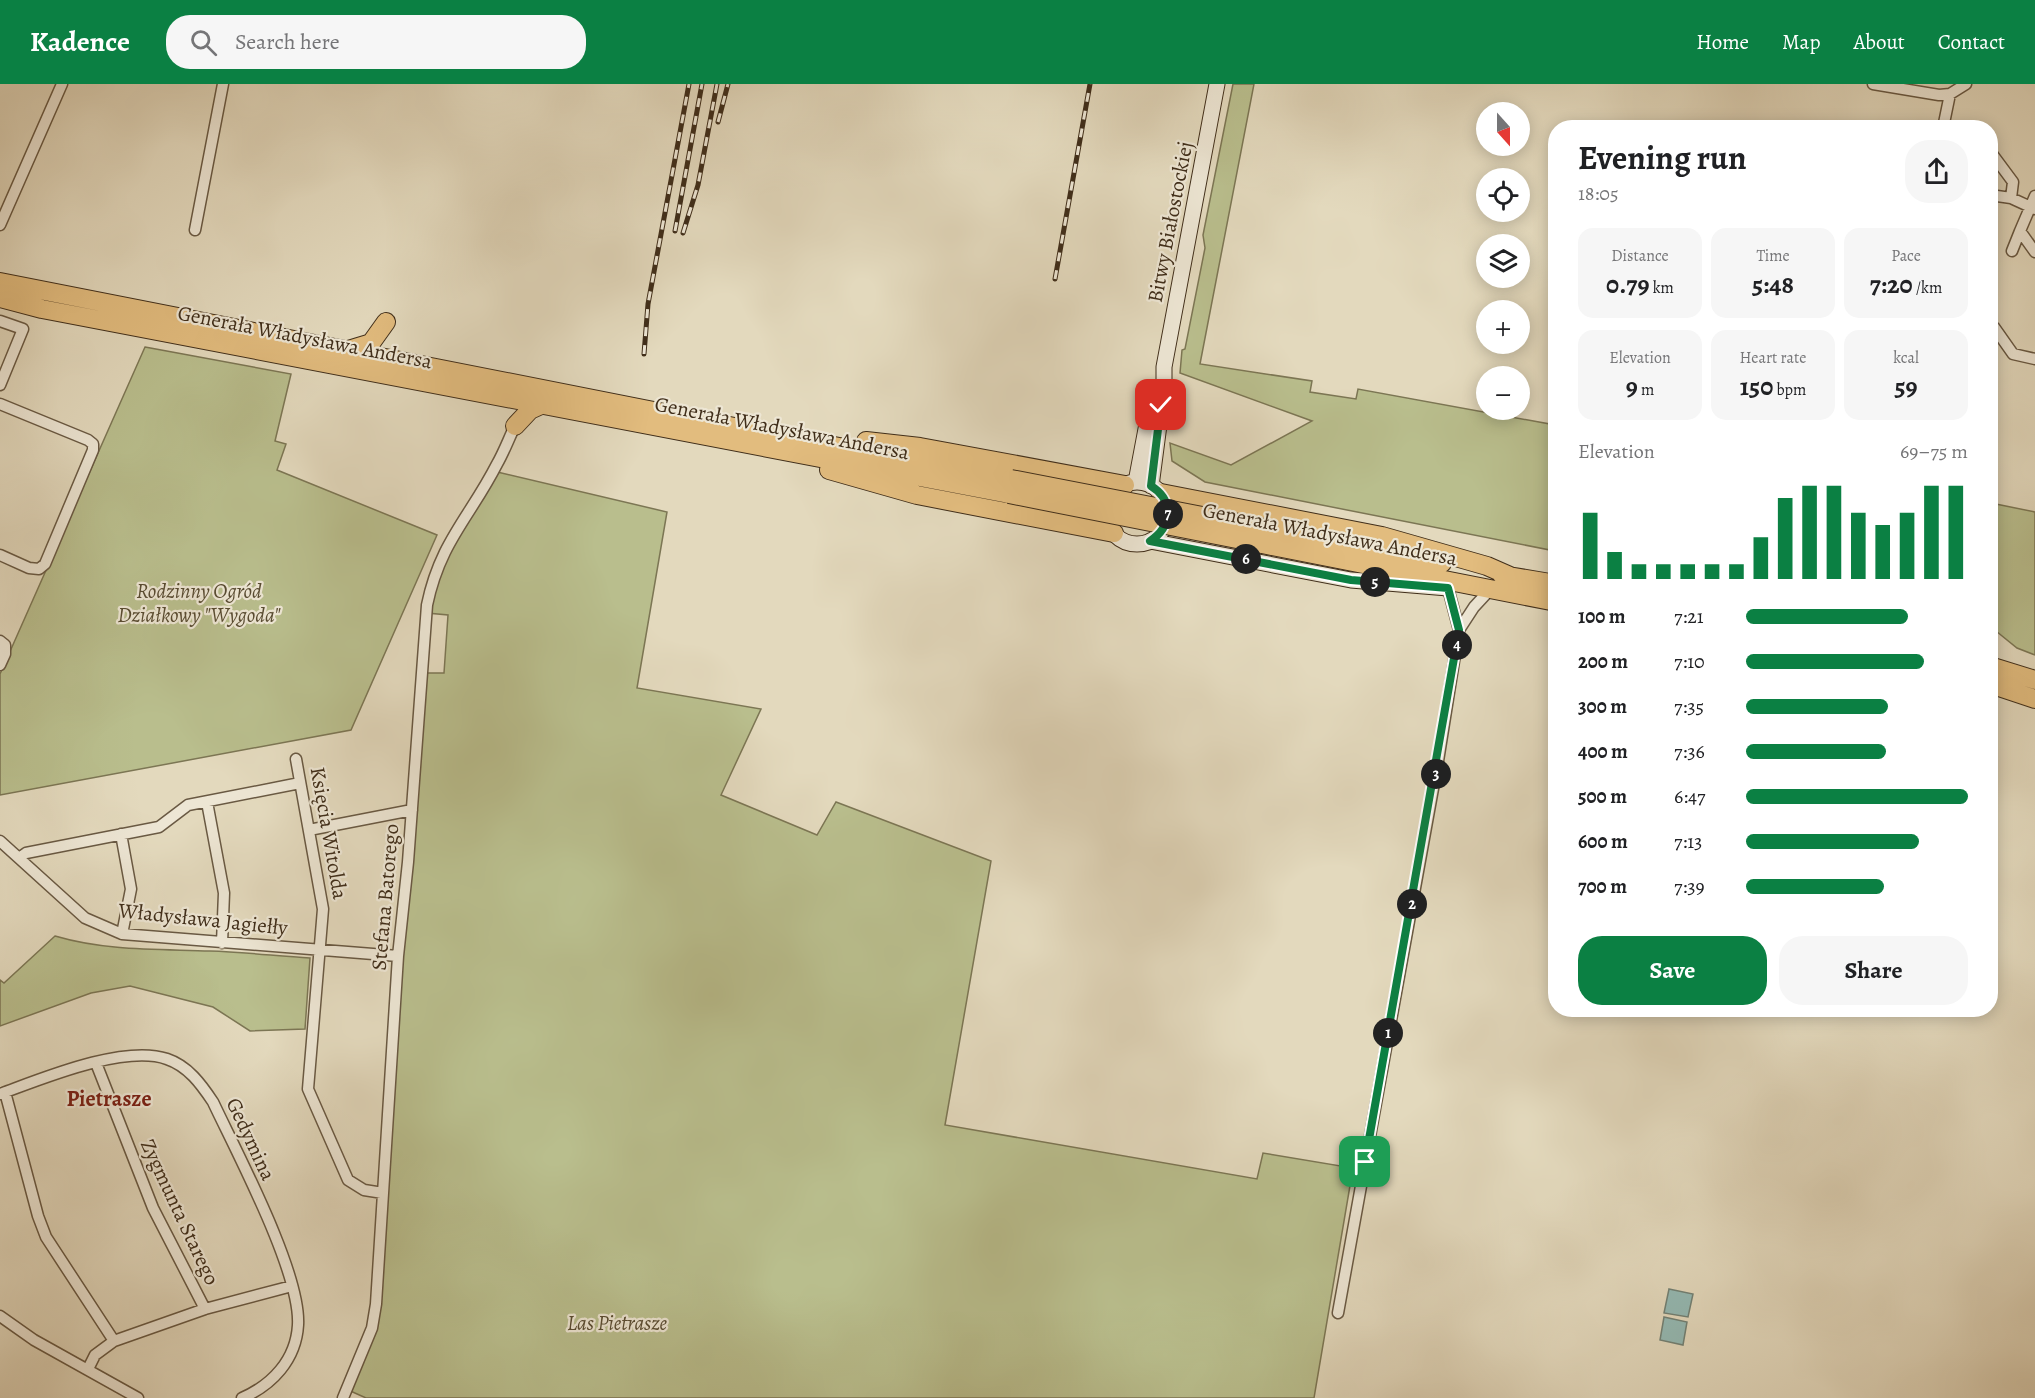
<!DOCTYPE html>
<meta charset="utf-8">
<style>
body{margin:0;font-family:Alegreya,serif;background:#f6f6f6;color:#202124;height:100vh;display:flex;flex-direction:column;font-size:22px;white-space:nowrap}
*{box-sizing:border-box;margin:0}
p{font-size:20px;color:#757577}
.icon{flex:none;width:33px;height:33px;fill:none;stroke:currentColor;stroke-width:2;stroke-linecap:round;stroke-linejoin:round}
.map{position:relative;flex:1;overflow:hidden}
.panel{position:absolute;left:1548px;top:36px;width:450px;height:897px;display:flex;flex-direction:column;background:#fff;border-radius:24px;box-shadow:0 3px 15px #0003}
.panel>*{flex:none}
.needle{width:39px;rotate:159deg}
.fabs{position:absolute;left:1476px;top:18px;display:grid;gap:12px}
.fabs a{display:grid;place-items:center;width:54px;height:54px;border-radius:50%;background:#fff;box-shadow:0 3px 15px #0003;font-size:30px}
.pin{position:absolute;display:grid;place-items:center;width:51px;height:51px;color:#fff;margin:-26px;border-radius:12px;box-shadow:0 3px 9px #0006}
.km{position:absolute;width:30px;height:30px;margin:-15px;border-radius:50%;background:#222;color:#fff;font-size:16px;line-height:30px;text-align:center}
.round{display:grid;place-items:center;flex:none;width:63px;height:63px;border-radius:24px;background:#f6f6f6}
.head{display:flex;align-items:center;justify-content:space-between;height:102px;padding:0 30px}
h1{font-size:33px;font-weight:600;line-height:45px}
.stats{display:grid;grid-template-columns:repeat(3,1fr);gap:9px;height:102px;padding:6px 30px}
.stats div{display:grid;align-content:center;border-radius:15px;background:#f6f6f6;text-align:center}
.stats b{font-size:26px;font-weight:600}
.stats small{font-size:16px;font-weight:400}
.stats p{font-size:16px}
.chart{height:168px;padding:12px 30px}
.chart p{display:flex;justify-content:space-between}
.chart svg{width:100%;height:108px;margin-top:6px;stroke:#0b8043;stroke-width:6}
.primary-button{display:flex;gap:12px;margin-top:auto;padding:12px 30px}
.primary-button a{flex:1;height:69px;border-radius:24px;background:#0b8043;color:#fff;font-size:24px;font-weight:600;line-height:69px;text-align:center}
.primary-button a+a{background:#f6f6f6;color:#202124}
ul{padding:0 30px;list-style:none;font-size:20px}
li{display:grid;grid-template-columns:96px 72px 1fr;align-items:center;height:45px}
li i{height:15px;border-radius:8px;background:#0b8043}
header{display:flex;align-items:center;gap:36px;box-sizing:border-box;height:84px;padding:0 30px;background:#0b8043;color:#fff}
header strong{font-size:28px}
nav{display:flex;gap:33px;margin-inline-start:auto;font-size:21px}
.search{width:420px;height:54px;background:#f6f6f6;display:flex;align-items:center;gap:15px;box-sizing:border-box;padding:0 21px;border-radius:24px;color:#757577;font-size:22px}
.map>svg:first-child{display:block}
</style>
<header>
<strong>Kadence</strong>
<div class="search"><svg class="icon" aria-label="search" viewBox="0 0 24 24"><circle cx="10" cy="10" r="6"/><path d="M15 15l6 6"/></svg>Search here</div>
<nav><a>Home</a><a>Map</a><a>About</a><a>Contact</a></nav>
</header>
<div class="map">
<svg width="2035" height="1314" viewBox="0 0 2035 1314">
<rect width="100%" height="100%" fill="#e3d9bd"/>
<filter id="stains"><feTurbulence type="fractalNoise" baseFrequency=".00333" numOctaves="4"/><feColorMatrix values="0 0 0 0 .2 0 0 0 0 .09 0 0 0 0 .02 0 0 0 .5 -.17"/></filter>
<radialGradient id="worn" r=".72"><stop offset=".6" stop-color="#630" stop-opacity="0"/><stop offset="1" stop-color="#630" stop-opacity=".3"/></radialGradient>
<path fill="#b9be8d" stroke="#7c7654" stroke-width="1.5" d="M1233 0H1254L1200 280 1312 297 1310 308 1356 315 1358 305 1555 341V467L1205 398 1172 377 1170 359 1231 381 1312 337 1180 289 1182 266 1185 265 1205 164 1203 151Z
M145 263 291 290 275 357 286 360 277 386 437 451 351 646 0 711V590Z
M493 387 667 428 637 604 761 625 721 711 817 751 836 718 991 777 945 1041 1257 1095 1263 1069 1353 1084 1314 1314H366L346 1305 372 1246 422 589H444L448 531 427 529 432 501Z
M1991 419 2035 428V571L2017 564 1991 543Z
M55 852C106 867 157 865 210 867 243 868 277 872 310 874L305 945 250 947 213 923 130 902 91 909 0 942V896L4 899Z"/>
<path fill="#95bab4" stroke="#738276" stroke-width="1.5" d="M1669 1205 1693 1210 1688 1233 1664 1229Z
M1664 1233 1687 1238 1683 1261 1660 1256Z"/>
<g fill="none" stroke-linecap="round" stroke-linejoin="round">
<defs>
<path id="street" d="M1873 0 1939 11 1950 10 1966 0
M1943 44 1950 10
M1990 67 2013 98 2011 114
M1990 111 2011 114 2035 125
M0 141 62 0
M195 146 223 0
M2012 167 2020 147
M2035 168 2020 147 2035 112
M0 237 23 245 0 301
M1990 243H1994L2013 270 2035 275
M0 320 88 356 93 360V366L45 480 39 485 29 484 0 471
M1448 504 1459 546
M0 557 5 561V570L0 581
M296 675 323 825 308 1005 348 1096 364 1106 383 1109
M207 718 224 809 222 859
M309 746 412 726
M121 750 131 805 122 850
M0 757 85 834 122 850 398 872
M19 774 26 769 159 743 188 721 300 699
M96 979 153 1124 205 1225
M5 1008 38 1132 46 1153 114 1257
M0 1010C41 995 124 960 167 975 188 982 201 1000 213 1018 237 1069 301 1189 298 1241 296 1276 272 1301 242 1314
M1338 1229 1438 677 1459 546 1474 523 1486 510
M0 1232 34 1256 138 1314
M88 1285 95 1271 114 1257 205 1225 292 1202
M343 1314 372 1244 376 1220 398 872 408 778 427 521C440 458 470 433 497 380 504 368 509 354 515 342"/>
<path id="secondary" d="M1136 398 1153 308
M1106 429a31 31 0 1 1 62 0a31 31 0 1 1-62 0Z
M1151 402 1164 303V283L1217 0
M1150 457 1351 496 1448 504"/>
<path id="highway" d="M0 198 775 351 1011 395
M0 214 42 225 1009 410
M348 266 371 259 386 238
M515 342 530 326 541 321
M866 357 920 363 1125 401
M829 386 917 411 1114 449
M1161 409 1382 452 1487 482 1512 493
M1264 444 1442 479
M1262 460 1556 518
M1502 491 1556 500
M1990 582 2035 596
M1990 600 2035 615"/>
</defs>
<use href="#street" stroke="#695943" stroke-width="13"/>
<use href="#secondary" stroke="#402e1a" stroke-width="17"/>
<use href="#highway" stroke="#402e1a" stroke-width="20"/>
<use href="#street" stroke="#ede6d4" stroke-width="10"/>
<use href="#secondary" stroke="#ede6d4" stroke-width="15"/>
<use href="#highway" stroke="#e2bc7e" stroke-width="18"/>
<defs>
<path id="rail" d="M718 38 728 0
M675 147 702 0
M683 149 698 101 717 0
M1055 195 1090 0
M644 270 648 220 689 0"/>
</defs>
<use href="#rail" stroke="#402e1a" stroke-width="5"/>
<use href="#rail" stroke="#ede6d4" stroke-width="3" stroke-dasharray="9" stroke-linecap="butt"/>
<defs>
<path id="highway-bridge" d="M1011 395 1264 444
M1009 410 1262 460"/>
</defs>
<use href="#highway-bridge" stroke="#402e1a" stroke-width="20" stroke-linecap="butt"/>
<use href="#highway-bridge" stroke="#e2bc7e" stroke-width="18"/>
</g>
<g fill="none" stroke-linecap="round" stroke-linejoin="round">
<defs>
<path id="route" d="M1161 321 1151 402C1174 416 1172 443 1150 457L1351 496 1448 504 1459 546 1365 1078"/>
</defs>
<use href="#route" stroke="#fff" stroke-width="12"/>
<use href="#route" stroke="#0b8043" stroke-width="8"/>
</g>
<g text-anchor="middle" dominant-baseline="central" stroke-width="4.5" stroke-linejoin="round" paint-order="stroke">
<g font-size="21" fill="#402e1a" stroke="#ede6d4">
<text transform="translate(1170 138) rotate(-79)">Bitwy Białostockiej</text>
<text transform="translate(305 253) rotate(11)">Generała Władysława Andersa</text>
<text transform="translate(782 344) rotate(11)">Generała Władysława Andersa</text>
<text transform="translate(1330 450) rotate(11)">Generała Władysława Andersa</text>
<text transform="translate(329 749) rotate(80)">Księcia Witolda</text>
<text transform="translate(385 813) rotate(-85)">Stefana Batorego</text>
<text transform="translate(203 835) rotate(6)">Władysława Jagiełły</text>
<text transform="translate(251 1055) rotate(65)">Gedymina</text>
<text transform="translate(180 1128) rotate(65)">Zygmunta Starego</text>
</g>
<g font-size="21" font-style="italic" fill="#584b31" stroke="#ede6d4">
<text x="199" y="507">Rodzinny Ogród<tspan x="199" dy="24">Działkowy "Wygoda"</tspan></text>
<text x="617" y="1239">Las Pietrasze</text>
</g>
<g font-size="22" font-weight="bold" fill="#7a1f14" stroke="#ede6d4">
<text x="109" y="1015">Pietrasze</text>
</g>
</g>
<rect width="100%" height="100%" filter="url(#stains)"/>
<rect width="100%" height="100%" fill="url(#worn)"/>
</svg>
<div class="fabs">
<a><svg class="needle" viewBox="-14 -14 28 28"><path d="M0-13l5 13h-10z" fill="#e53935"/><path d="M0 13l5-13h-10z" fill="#757577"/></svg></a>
<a><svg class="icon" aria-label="locate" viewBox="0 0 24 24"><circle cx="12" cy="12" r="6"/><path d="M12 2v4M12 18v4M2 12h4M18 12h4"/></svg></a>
<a><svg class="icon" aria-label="layers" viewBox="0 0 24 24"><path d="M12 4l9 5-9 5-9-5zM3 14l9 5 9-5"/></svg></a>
<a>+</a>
<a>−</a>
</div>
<div class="pin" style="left:1365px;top:1078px;background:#1e9e55"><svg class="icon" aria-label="arrive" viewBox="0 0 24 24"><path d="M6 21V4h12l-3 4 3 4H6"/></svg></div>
<div class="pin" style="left:1161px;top:321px;background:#d93025"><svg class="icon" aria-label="check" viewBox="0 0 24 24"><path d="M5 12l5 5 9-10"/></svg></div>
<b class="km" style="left:1388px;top:949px">1</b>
<b class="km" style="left:1412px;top:820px">2</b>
<b class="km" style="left:1436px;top:690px">3</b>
<b class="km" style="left:1457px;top:561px">4</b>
<b class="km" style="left:1375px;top:498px">5</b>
<b class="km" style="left:1246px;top:475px">6</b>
<b class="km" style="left:1168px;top:430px">7</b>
<section class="panel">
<div class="head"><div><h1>Evening run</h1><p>18:05</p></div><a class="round"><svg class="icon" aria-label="share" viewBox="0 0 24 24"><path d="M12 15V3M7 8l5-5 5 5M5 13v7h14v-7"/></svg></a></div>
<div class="stats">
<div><p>Distance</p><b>0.79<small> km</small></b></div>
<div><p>Time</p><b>5:48</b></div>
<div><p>Pace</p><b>7:20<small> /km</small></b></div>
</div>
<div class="stats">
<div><p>Elevation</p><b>9<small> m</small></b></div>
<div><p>Heart rate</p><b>150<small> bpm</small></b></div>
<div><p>kcal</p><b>59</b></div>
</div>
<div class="chart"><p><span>Elevation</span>69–75 m</p>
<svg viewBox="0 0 160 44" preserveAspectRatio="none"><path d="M5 44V17M15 44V33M25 44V38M35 44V38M45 44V38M55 44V38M65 44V38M75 44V27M85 44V11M95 44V6M105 44V6M115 44V17M125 44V22M135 44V17M145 44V6M155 44V6"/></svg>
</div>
<ul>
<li><b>100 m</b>7:21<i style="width:73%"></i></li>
<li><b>200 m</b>7:10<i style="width:80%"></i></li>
<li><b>300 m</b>7:35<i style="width:64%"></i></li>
<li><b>400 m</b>7:36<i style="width:63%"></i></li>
<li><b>500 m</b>6:47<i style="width:100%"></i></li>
<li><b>600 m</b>7:13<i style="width:78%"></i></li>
<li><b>700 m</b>7:39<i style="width:62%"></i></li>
</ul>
<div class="primary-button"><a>Save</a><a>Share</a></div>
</section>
</div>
